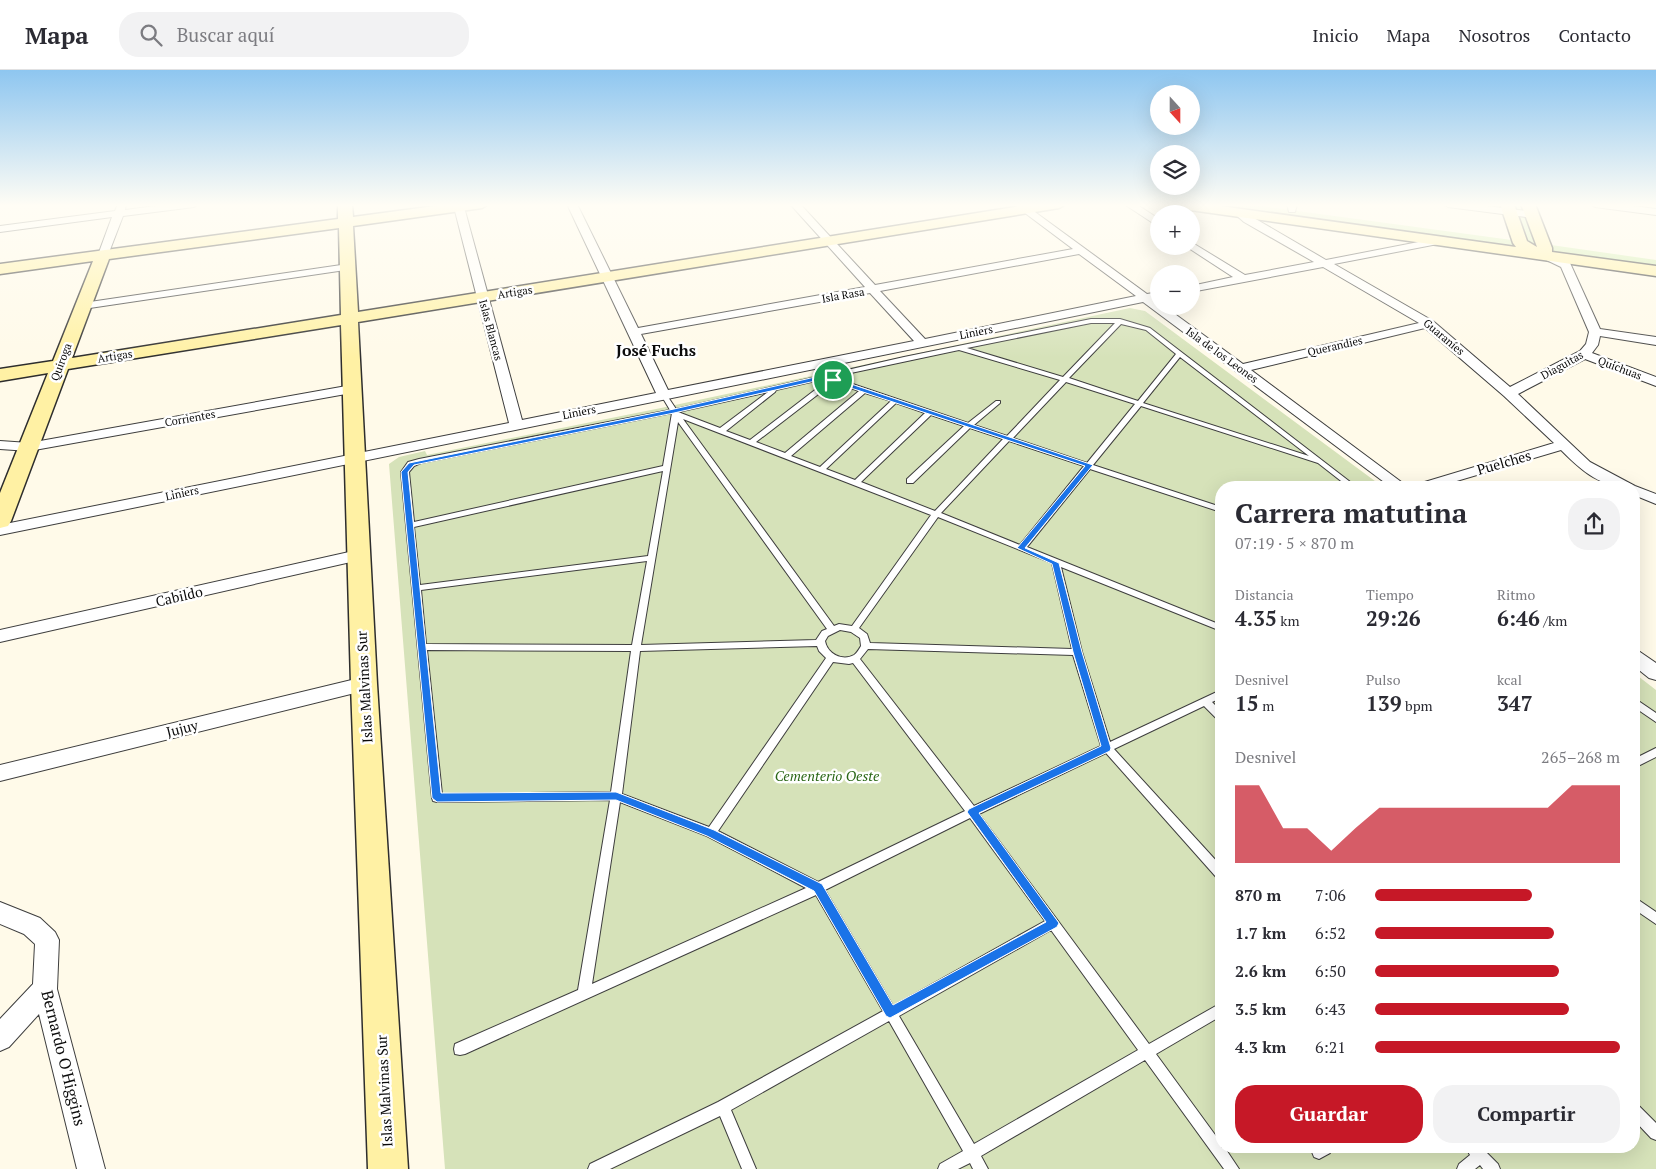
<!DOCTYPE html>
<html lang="es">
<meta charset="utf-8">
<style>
body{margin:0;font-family:"PT Serif",serif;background:#f2f2f3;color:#2b2b33;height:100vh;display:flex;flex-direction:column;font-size:19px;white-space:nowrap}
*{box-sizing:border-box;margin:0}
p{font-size:16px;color:#7c7c81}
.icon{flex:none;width:28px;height:28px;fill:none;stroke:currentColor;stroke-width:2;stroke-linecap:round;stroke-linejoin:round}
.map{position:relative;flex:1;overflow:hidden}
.drawer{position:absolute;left:1215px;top:411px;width:425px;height:672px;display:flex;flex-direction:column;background:#fff;border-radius:20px;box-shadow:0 5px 20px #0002}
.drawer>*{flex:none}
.needle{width:32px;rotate:159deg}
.buttons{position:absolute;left:1150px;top:15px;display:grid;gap:10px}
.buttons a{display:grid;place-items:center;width:50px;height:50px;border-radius:50%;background:#fff;box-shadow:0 5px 20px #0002;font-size:25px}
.pin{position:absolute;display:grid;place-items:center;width:42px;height:42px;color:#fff;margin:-21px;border:2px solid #fff;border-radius:50%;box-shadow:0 1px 5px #0007}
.round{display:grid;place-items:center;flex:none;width:52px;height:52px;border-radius:20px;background:#f2f2f3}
.overview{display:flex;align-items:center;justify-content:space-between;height:85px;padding:0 20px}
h1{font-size:28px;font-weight:600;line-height:38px}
.stats{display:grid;grid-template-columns:repeat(3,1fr);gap:8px;height:85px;padding:5px 20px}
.stats div{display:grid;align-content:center}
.stats b{font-size:21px;font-weight:600}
.stats small{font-size:14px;font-weight:400}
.stats p{font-size:14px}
.chart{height:140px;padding:10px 20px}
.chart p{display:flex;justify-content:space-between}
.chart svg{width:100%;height:90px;margin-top:5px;fill:#c61827;opacity:.7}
.action{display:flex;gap:10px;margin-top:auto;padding:10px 20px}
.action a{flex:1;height:58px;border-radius:20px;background:#c61827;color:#fff;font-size:20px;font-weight:600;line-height:58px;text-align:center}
.action a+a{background:#f2f2f3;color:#2b2b33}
ul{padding:0 20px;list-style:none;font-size:16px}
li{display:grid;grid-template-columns:80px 60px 1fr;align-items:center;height:38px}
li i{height:12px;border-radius:6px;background:#c61827}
header{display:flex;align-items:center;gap:30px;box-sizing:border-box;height:70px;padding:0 25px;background:#fff;border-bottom:1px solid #e1e1e2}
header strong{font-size:24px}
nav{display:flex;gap:28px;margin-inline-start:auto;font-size:18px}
.search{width:350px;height:45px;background:#f2f2f3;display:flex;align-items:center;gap:12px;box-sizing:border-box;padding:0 18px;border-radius:20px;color:#7c7c81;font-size:19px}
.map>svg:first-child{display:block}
</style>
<header>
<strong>Mapa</strong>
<div class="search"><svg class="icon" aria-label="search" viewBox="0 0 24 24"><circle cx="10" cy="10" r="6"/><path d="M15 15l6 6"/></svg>Buscar aquí</div>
<nav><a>Inicio</a><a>Mapa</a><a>Nosotros</a><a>Contacto</a></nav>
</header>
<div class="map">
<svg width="1656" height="1099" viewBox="0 0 1656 1099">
<rect width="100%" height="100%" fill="#fffae9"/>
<path fill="#d2edaf" d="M1176 134H1247L1519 171 1507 134H1528L1544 174 1656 190V201Z"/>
<path fill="#d6e2b9" d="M1130 238 1145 241 1383 417 1221 418V1078H1634V603L1656 620V1099H445L389 394 399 387 425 381 427 385 661 338Z"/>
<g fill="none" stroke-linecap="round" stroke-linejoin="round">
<defs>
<path id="lane" d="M1091 249H1120L1150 258 1358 418H1350L1318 393 1141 336 1093 395 1221 437V442L1090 399 1027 477 1221 555V561L1061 497 1082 582 1110 672 1221 620V628L1212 632 1221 641V651L1218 650 1204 636 1114 679 1221 796V809L1217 808 1106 683 979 744 1149 974 1221 933V946L1156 984 1221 1073V1078H1225L1239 1099H1224L1145 990 981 1086 988 1099H973L970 1093 958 1099H938L940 1094 963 1081 889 951 731 1040 756 1099H742L720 1046 610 1099H588L590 1094 718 1032 883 941 816 825 465 984 460 985 455 984 454 979 455 974 578 920 610 730 437 732 433 731 432 728 401 402 408 392 419 389 670 340 661 325 664 323 666 324 676 339 904 287ZM1091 253H1115L1063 307 967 278ZM1121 254 1146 260 1176 284 1138 331 1069 308ZM959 280 1060 310 1007 366 974 355 1000 333V331H996L968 353 832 307ZM1180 287 1309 386 1143 333ZM824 309 828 310 750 370 726 361 775 322 776 320ZM834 312 859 321 785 383 756 372ZM1066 312 1135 334 1087 393 1013 368ZM768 322 720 358 678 342ZM865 323 891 331 820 397 791 386ZM896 333 925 343 855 410 826 399ZM672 343 663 396 414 452 409 402 414 396 421 393ZM931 345 964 356 907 409V413H913L970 358 1003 369 935 441 861 412ZM683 349 931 445 852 556 839 554 834 556ZM678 352 827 559 822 561 816 570 641 575ZM1009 371 1084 396 1020 475 941 443ZM663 401 648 486 420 515 414 457ZM938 447 1052 493 1072 579 870 573 867 564 859 558ZM647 491 632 575 426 574 421 520ZM840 560 851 562 860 568 861 576C859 579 857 583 854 585 842 592 827 583 825 571L828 566ZM817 576 819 581 826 588 709 757 622 724 640 581ZM868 579 1073 585 1101 676 974 736 860 589ZM427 580 631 581 611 722 442 724ZM833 592 849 594 853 593 965 741 818 812 718 761ZM620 732 707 766 806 818 592 914ZM970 748 1045 851 893 936 825 820ZM1051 860 1138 980 974 1074 899 946Z
M1634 628 1656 643V652L1634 637Z
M1656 678V687L1634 698V689Z
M1634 827 1656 842V854L1634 839Z
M1634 1034 1639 1036 1656 1053V1070L1651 1068 1634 1050Z
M1314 1078H1332L1330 1083 1319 1089 1314 1087 1312 1082Z
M1466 1078H1482L1498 1094 1500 1099H1483L1480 1095 1475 1099H1457L1459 1094 1470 1085Z"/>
<path id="street" d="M118 134H126L125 140 171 134H199L194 137 123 146 108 185 103 188 98 185 112 147 0 162V156L115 141Z
M459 134 464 137 522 350 656 323 567 134H577L638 258 865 217 790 134H800L875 215 1073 179 1013 134H1024L1147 224 1159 222V228L1154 229 1159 233V236H1164L1243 294 1419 253 1323 197 1191 222V216L1233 207 1187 177 1191 176V172L1245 205 1314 192 1244 152 1236 145V141H1242L1326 190 1439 168 1444 171 1443 173 1334 194 1433 251 1510 317 1580 281 1586 274 1589 262 1561 197 1536 185 1537 183H1545L1570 193 1600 259 1656 267V275L1600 266 1598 275 1592 283 1656 307V316L1585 289 1518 324 1590 392 1635 416 1656 424V434L1634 425V418C1601 418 1583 402 1561 380L1433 418H1392L1143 232 0 465V455L509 353 454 137ZM1079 184 1136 226 925 269 880 221ZM870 223 914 271 668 320 641 264ZM1425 258 1504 326 1554 373 1408 417 1251 300Z
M1124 134H1136L1159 149V157Z
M1287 134H1297L1295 142H1289Z
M1443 134H1471L1533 142 1538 145 1533 148 1448 137Z
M1590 134H1618L1656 139V145L1595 137Z
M348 194 353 197 352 199 83 239 77 236 83 233Z
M352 315 357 316 359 319 357 322 29 381 0 379V371L29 373Z
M358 480 364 481 366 485 364 489 0 572V560Z
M1634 580 1640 582 1656 593V610L1649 608 1634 596Z
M364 607 371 609 373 614 371 619 0 711V695Z
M0 832 40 848 55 862 59 870 57 919 105 1099H77L39 944 9 977 0 981V949L33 914 35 874 24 864 0 854Z"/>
<path id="secondary" d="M338 134H352L353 147 450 134H489L482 138 353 156 358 242 1033 134H1066L1059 138 358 252 377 614 408 1099H368L351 614 341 255 68 299 11 451 8 456 0 458V423L48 303 0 311V299L53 291 93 191 0 204V194L338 149ZM339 158 341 245 72 288 109 189Z
M1169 134H1206L1516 177 1513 173 1500 134H1514L1527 171 1537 177 1521 134H1535L1552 178V182L1656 196V206L1176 138Z"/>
</defs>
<use href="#lane" stroke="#3e3e3e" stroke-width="2"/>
<use href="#street" stroke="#3e3e3e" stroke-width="2"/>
<use href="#secondary" stroke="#2d2d2d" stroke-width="3"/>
<use href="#lane" fill="#fff" fill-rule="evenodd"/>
<use href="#street" fill="#fff" fill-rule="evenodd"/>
<use href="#secondary" fill="#fff1a4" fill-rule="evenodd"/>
</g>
<linearGradient id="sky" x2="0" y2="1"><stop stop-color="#8ec6f0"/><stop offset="0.47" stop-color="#fffdf5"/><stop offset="1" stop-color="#fffdf5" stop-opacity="0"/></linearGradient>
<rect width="1656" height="288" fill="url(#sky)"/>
<path fill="#1a73e8" stroke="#fff" fill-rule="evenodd" d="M824 305 1093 395 1025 478 1059 493 1082 582 1111 678 1110 681 979 743 1059 853 1057 857 890 948 886 946 814 821 707 766 616 730 437 732 432 728 401 402 409 393 674 339ZM824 309 1085 396 1017 478 1052 494 1073 582 1101 676 969 739 967 742 1046 852 893 935 822 814 714 760 616 722 441 723 408 402 414 395 674 343Z"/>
<g text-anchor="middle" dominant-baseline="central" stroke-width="5" stroke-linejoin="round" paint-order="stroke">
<g font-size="11" fill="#0b0b0b" stroke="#fff">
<text transform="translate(515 222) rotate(-9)">Artigas</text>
<text transform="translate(843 225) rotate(-10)">Isla Rasa</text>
<text transform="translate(491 260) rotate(75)">Islas Blancas</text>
<text transform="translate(976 262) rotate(-11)">Liniers</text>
<text transform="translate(1444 267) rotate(40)">Guaraníes</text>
<text transform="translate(1335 276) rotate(-13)">Querandies</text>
<text transform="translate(1222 285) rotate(36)">Isla de los Leones</text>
<text transform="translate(115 286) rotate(-9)">Artigas</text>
<text transform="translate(61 292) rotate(-69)">Quiroga</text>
<text transform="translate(1562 295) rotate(-29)">Diaguitas</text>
<text transform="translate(1620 298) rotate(21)">Quichuas</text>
<text transform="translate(579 342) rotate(-11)">Liniers</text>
<text transform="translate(190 348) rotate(-10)">Corrientes</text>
<text transform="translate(182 423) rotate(-12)">Liniers</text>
</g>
<g font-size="14" fill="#0b0b0b" stroke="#fff">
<text transform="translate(1504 392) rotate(-16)">Puelches</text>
<text transform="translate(179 526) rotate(-13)">Cabildo</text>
<text transform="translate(364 617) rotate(-93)">Islas Malvinas Sur</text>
<text transform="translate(182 658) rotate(-14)">Jujuy</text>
<text transform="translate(384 1021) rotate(-93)">Islas Malvinas Sur</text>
</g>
<g font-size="14" font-style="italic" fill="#2b6717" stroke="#fff">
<text x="827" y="705">Cementerio Oeste</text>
</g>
<g font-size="16" font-weight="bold" fill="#0b0b0b" stroke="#fff">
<text x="656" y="280">José Fuchs</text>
</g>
<g font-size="16" fill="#0b0b0b" stroke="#fff">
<text transform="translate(64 988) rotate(76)">Bernardo O'Higgins</text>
</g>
</g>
</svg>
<div class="buttons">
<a><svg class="needle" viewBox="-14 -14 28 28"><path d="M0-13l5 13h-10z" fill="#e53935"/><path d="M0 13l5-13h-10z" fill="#7c7c81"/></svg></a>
<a><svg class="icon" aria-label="layers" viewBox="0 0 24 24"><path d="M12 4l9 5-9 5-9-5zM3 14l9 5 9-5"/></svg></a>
<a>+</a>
<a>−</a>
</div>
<div class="pin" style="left:833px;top:310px;background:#1e9e55"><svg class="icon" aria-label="arrive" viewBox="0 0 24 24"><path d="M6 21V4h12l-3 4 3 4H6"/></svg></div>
<section class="drawer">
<div class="overview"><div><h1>Carrera matutina</h1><p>07:19 · 5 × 870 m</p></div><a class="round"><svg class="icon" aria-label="share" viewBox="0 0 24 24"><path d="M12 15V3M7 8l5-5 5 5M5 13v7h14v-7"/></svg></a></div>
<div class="stats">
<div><p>Distancia</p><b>4.35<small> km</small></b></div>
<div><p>Tiempo</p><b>29:26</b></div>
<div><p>Ritmo</p><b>6:46<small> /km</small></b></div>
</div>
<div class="stats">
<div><p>Desnivel</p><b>15<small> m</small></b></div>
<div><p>Pulso</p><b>139<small> bpm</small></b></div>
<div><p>kcal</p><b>347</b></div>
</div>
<div class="chart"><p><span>Desnivel</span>265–268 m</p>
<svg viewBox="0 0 160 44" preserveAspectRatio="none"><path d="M0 44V6L10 6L20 27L30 27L40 38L50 27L60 17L70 17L80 17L90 17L100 17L110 17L120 17L130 17L140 6L150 6L160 6V44z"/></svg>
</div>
<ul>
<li><b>870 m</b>7:06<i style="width:64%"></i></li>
<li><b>1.7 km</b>6:52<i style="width:73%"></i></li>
<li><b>2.6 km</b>6:50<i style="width:75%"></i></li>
<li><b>3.5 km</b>6:43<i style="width:79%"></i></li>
<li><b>4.3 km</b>6:21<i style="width:100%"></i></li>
</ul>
<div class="action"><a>Guardar</a><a>Compartir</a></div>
</section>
</div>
